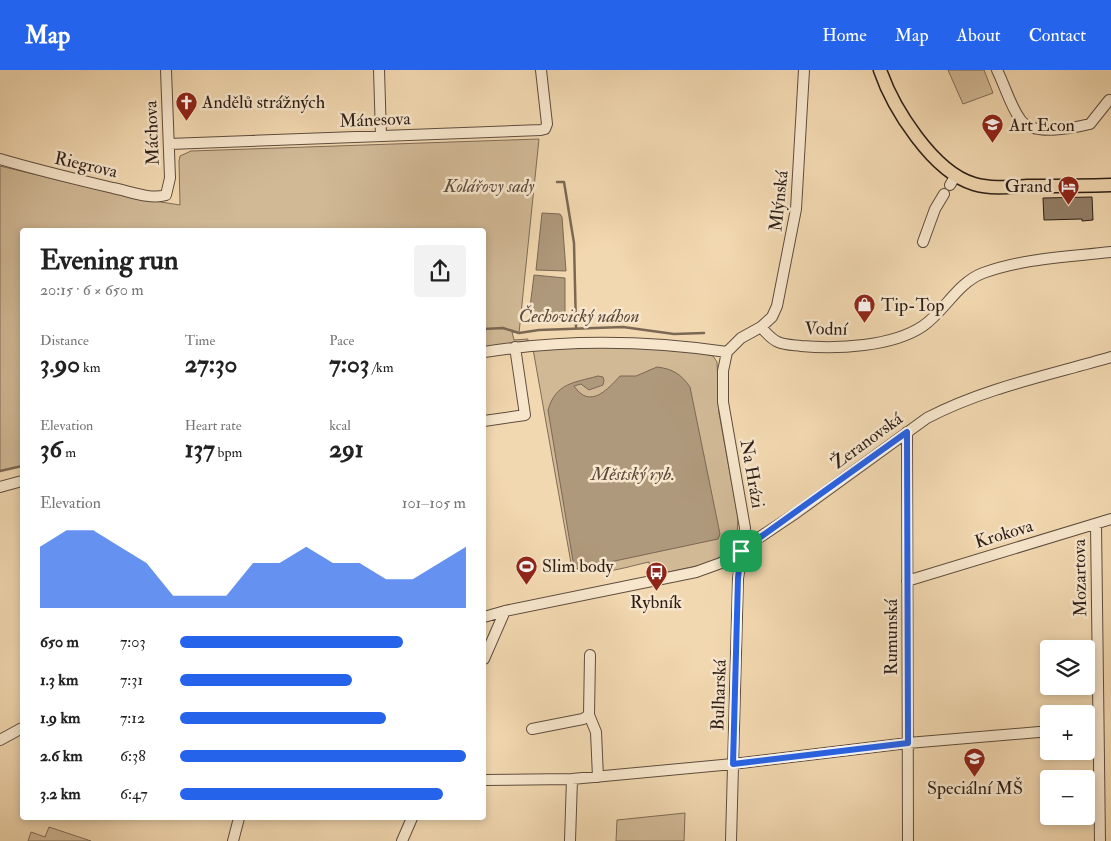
<!DOCTYPE html>
<meta charset="utf-8">
<style>
body{margin:0;font-family:"IM FELL Double Pica",serif;background:#f2f2f2;color:#222;height:100vh;display:flex;flex-direction:column;font-size:19px;white-space:nowrap}
*{box-sizing:border-box;margin:0}
p{font-size:16px;color:#767676}
.icon{flex:none;width:28px;height:28px;fill:none;stroke:currentColor;stroke-width:2;stroke-linecap:round;stroke-linejoin:round}
.map{position:relative;flex:1;overflow:hidden}
.details{position:absolute;left:20px;top:158px;width:466px;height:592px;display:flex;flex-direction:column;background:#fff;border-radius:5px;box-shadow:0 2px 8px #0003}
.details>*{flex:none}
.tools{position:absolute;left:1040px;top:570px;display:grid;gap:10px}
.tools a{display:grid;place-items:center;width:55px;height:55px;border-radius:5px;background:#fff;box-shadow:0 2px 8px #0003;font-size:25px}
.pin{position:absolute;display:grid;place-items:center;width:42px;height:42px;color:#fff;margin:-21px;border-radius:10px;box-shadow:0 2px 8px #0006}
.round{display:grid;place-items:center;flex:none;width:52px;height:52px;border-radius:5px;background:#f2f2f2}
.overview{display:flex;align-items:center;justify-content:space-between;height:85px;padding:0 20px}
h1{font-size:28px;font-weight:700;line-height:38px}
.metrics{display:grid;grid-template-columns:repeat(3,1fr);gap:8px;height:85px;padding:5px 20px}
.metrics div{display:grid;align-content:center}
.metrics b{font-size:25px;font-weight:700}
.metrics small{font-size:14px;font-weight:400}
.metrics p{font-size:14px}
.chart{height:140px;padding:10px 20px}
.chart p{display:flex;justify-content:space-between}
.chart svg{width:100%;height:90px;margin-top:5px;fill:#2563eb;opacity:.7}
ul{padding:0 20px;list-style:none;font-size:16px}
li{display:grid;grid-template-columns:80px 60px 1fr;align-items:center;height:38px}
li i{height:12px;border-radius:6px;background:#2563eb}
header{display:flex;align-items:center;gap:30px;box-sizing:border-box;height:70px;padding:0 25px;background:#2563eb;color:#fff}
header strong{font-size:24px}
nav{display:flex;gap:28px;margin-inline-start:auto;font-size:18px}
.map>svg:first-child{display:block}
</style>
<header>
<strong>Map</strong>
<nav><a>Home</a><a>Map</a><a>About</a><a>Contact</a></nav>
</header>
<div class="map">
<svg width="1111" height="771" viewBox="0 0 1111 771">
<rect width="100%" height="100%" fill="#f2d8b0"/>
<filter id="stains"><feTurbulence type="fractalNoise" baseFrequency=".004" numOctaves="4"/><feColorMatrix values="0 0 0 0 .2 0 0 0 0 .09 0 0 0 0 .02 0 0 0 .5 -.17"/></filter>
<radialGradient id="worn" r=".72"><stop offset=".6" stop-color="#630" stop-opacity="0"/><stop offset="1" stop-color="#630" stop-opacity=".3"/></radialGradient>
<path fill="#d1b996" stroke="#7f6c57" d="M948 0H984L993 23 963 34Z
M539 69 519 263 512 262 514 270 528 269V271L484 277V160H22V396L0 401V96L129 127 180 135 179 91 180 86 191 81Z
M582 276 626 277 700 283 713 286 717 292 719 343 738 447 737 466 728 481 717 489 701 495 651 506 649 492C629 496 584 512 571 493L533 279Z
M685 743 684 771H616L617 750Z
M49 757 91 771H28L31 762 45 767Z"/>
<path fill="#af997c" stroke="#7b6854" d="M542 143 560 144 562 147 566 201 536 200Z
M534 205 565 208V244L529 245Z
M657 297C673 299 681 304 690 317L720 464 718 469 577 499 574 497 548 340C556 313 573 313 598 306L603 307 604 310 603 315 589 320 581 314 574 316C590 340 608 319 620 306H636Z"/>
<g fill="none" stroke-linecap="round" stroke-linejoin="round">
<path stroke="#7b6854" stroke-width="2.5" d="M557 112H564L574 173 576 258
M484 259 503 258 519 263 539 260 623 257 674 264 704 263
M0 401 22 396"/>
</g>
<path fill="#937f67" stroke="#2d1f18" d="M1092 127 1093 150 1082 151V149L1044 150 1043 128Z"/>
<g fill="none" stroke-linecap="round" stroke-linejoin="round">
<defs>
<path id="minor" d="M379 0 381 66
M997 0C1005 16 1010 35 1020 49 1032 67 1073 58 1090 54L1109 30H1111
M169 74 541 60 545 59 547 54 541 0
M0 89C37 100 75 109 113 118 129 121 150 130 166 125L170 108 166 0
M950 115 956 105
M923 172 935 139 944 124
M761 257 772 247 777 236 796 139 804 0
M484 282C566 269 645 270 727 282L741 268 761 257C766 263 771 269 778 272 785 275 793 275 801 276 837 279 892 277 923 256 945 241 957 213 983 203 1024 188 1069 187 1111 182
M727 282 723 301V332L745 458 738 509 731 771
M484 351 525 345 515 277
M907 362 908 771
M0 417 22 411
M1096 454 1100 771
M907 511 1111 449
M484 547 505 541 696 502 721 493 796 443 927 348C984 318 1050 305 1111 287
M590 585 589 645 596 662 598 707
M484 589 505 541
M532 659 583 649 589 645
M0 670 22 658
M484 710 572 709 733 694 908 673 1039 662
M233 771 239 748
M402 771 412 748
M570 771 572 709"/>
<path id="major" d="M880 0C893 38 933 102 974 114 991 119 1010 117 1027 116 1055 116 1083 116 1111 115"/>
</defs>
<use href="#minor" stroke="#5e4d3e" stroke-width="12"/>
<use href="#major" stroke="#2d1f18" stroke-width="15"/>
<use href="#minor" stroke="#f7e6cc" stroke-width="10"/>
<use href="#major" stroke="#f2d8b0" stroke-width="12"/>
</g>
<g fill="none" stroke-linecap="round" stroke-linejoin="round">
<defs>
<path id="route" d="M907 362 908 673 733 694 738 508 741 481Z"/>
</defs>
<use href="#route" stroke="#fff" stroke-width="10"/>
<use href="#route" stroke="#2563eb" stroke-width="6"/>
</g>
<defs>
<symbol id="church-pin" viewBox="-11 -11 22 30"><path d="M0 17L-7.5 6A9.5 9.5 0 1 1 7.5 6Z" fill="#8f2418" stroke="#f7e6cc"/><path d="M-1.2-6h2.4v3.5h3.3v2.4h-3.3V6h-2.4V-.1h-3.3v-2.4h3.3Z" fill="#fff"/></symbol>
<symbol id="school-pin" viewBox="-11 -11 22 30"><path d="M0 17L-7.5 6A9.5 9.5 0 1 1 7.5 6Z" fill="#8f2418" stroke="#f7e6cc"/><path d="M0-5L7-2L0 1L-7-2ZM-4 1L0 2.5L4 1V4Q0 6-4 4Z" fill="#fff"/></symbol>
<symbol id="hotel-pin" viewBox="-11 -11 22 30"><path d="M0 17L-7.5 6A9.5 9.5 0 1 1 7.5 6Z" fill="#8f2418" stroke="#f7e6cc"/><path d="M-6-4.5h1.5V1H6V5H4.5V3h-9V5H-6ZM-4 0a1.8 1.8 0 1 1 3.6 0ZM.5 0V-2.5h3Q6-2.5 6 0Z" fill="#fff"/></symbol>
<symbol id="shop-pin" viewBox="-11 -11 22 30"><path d="M0 17L-7.5 6A9.5 9.5 0 1 1 7.5 6Z" fill="#8f2418" stroke="#f7e6cc"/><path d="M-5-2.5h2.3a2.7 3.5 0 0 1 5.4 0H5L5.5 6h-11ZM-1.5-2.5h3a1.5 2.3 0 0 0-3 0Z" fill="#fff"/></symbol>
<symbol id="stadium-pin" viewBox="-11 -11 22 30"><path d="M0 17L-7.5 6A9.5 9.5 0 1 1 7.5 6Z" fill="#8f2418" stroke="#f7e6cc"/><path d="M0-5a6.5 5 0 1 0 0 10a6.5 5 0 1 0 0-10ZM-3.5-1.8h7v3.6h-7Z" fill="#fff"/></symbol>
<symbol id="bus-pin" viewBox="-11 -11 22 30"><path d="M0 17L-7.5 6A9.5 9.5 0 1 1 7.5 6Z" fill="#8f2418" stroke="#f7e6cc"/><path d="M-5-6H5V4H4V6H2V4H-2V6H-4V4H-5ZM-3.5-4V0h7V-4ZM-3.5 1.2v1.5H-2V1.2ZM2 1.2v1.5H3.5V1.2Z" fill="#fff"/></symbol>
</defs>
<g fill-rule="evenodd">
<use href="#church-pin" x="174" y="20" width="25" height="34"/>
<use href="#school-pin" x="980" y="42" width="25" height="34"/>
<use href="#hotel-pin" x="1056" y="104" width="25" height="34"/>
<use href="#shop-pin" x="852" y="222" width="25" height="34"/>
<use href="#stadium-pin" x="514" y="484" width="25" height="34"/>
<use href="#bus-pin" x="644" y="490" width="25" height="34"/>
<use href="#school-pin" x="962" y="676" width="25" height="34"/>
</g>
<g text-anchor="middle" dominant-baseline="central" stroke-width="5" stroke-linejoin="round" paint-order="stroke">
<g font-size="18" fill="#2d1f18" stroke="#f7e6cc" text-anchor="start">
<text x="202" y="32">Andělů strážných</text>
<text x="1009" y="55">Art Econ</text>
<text x="1052" y="116" text-anchor="end">Grand</text>
<text x="881" y="235">Tip-Top</text>
<text x="542" y="496">Slim body</text>
<text x="656" y="532" text-anchor="middle">Rybník</text>
<text x="975" y="718" text-anchor="middle">Speciální MŠ</text>
</g>
<g font-size="18" fill="#2d1f18" stroke="#f7e6cc">
<text transform="translate(375 50) rotate(-2)">Mánesova</text>
<text transform="translate(152 63) rotate(-92)">Máchova</text>
<text transform="translate(86 95) rotate(13)">Riegrova</text>
<text transform="translate(779 131) rotate(-84)">Mlýnská</text>
<text transform="translate(826 259) rotate(1)">Vodní</text>
<text transform="translate(867 371) rotate(-36)">Žeranovská</text>
<text transform="translate(752 404) rotate(80)">Na Hrázi</text>
<text transform="translate(1004 464) rotate(-17)">Krokova</text>
<text transform="translate(1080 508) rotate(-91)">Mozartova</text>
<text transform="translate(891 567) rotate(-90)">Rumunská</text>
<text transform="translate(719 625) rotate(-88)">Bulharská</text>
</g>
<g font-size="18" font-style="italic" fill="#5e4d3e" stroke="#f7e6cc">
<text x="489" y="116">Kolářovy sady</text>
</g>
<g font-size="19" font-style="italic" fill="#5a4a3b" stroke="#f7e6cc">
<text x="579" y="246">Čechovický náhon</text>
<text x="633" y="404">Městský ryb.</text>
</g>
</g>
<rect width="100%" height="100%" filter="url(#stains)"/>
<rect width="100%" height="100%" fill="url(#worn)"/>
</svg>
<div class="tools">
<a><svg class="icon" aria-label="layers" viewBox="0 0 24 24"><path d="M12 4l9 5-9 5-9-5zM3 14l9 5 9-5"/></svg></a>
<a>+</a>
<a>−</a>
</div>
<div class="pin" style="left:741px;top:481px;background:#1e9e55"><svg class="icon" aria-label="arrive" viewBox="0 0 24 24"><path d="M6 21V4h12l-3 4 3 4H6"/></svg></div>
<section class="details">
<div class="overview"><div><h1>Evening run</h1><p>20:15 · 6 × 650 m</p></div><a class="round"><svg class="icon" aria-label="share" viewBox="0 0 24 24"><path d="M12 15V3M7 8l5-5 5 5M5 13v7h14v-7"/></svg></a></div>
<div class="metrics">
<div><p>Distance</p><b>3.90<small> km</small></b></div>
<div><p>Time</p><b>27:30</b></div>
<div><p>Pace</p><b>7:03<small> /km</small></b></div>
</div>
<div class="metrics">
<div><p>Elevation</p><b>36<small> m</small></b></div>
<div><p>Heart rate</p><b>137<small> bpm</small></b></div>
<div><p>kcal</p><b>291</b></div>
</div>
<div class="chart"><p><span>Elevation</span>101–105 m</p>
<svg viewBox="0 0 160 44" preserveAspectRatio="none"><path d="M0 44V14L10 6L20 6L30 14L40 22L50 38L60 38L70 38L80 22L90 22L100 14L110 22L120 22L130 30L140 30L150 22L160 14V44z"/></svg>
</div>
<ul>
<li><b>650 m</b>7:03<i style="width:78%"></i></li>
<li><b>1.3 km</b>7:31<i style="width:60%"></i></li>
<li><b>1.9 km</b>7:12<i style="width:72%"></i></li>
<li><b>2.6 km</b>6:38<i style="width:100%"></i></li>
<li><b>3.2 km</b>6:47<i style="width:92%"></i></li>
</ul>
</section>
</div>
